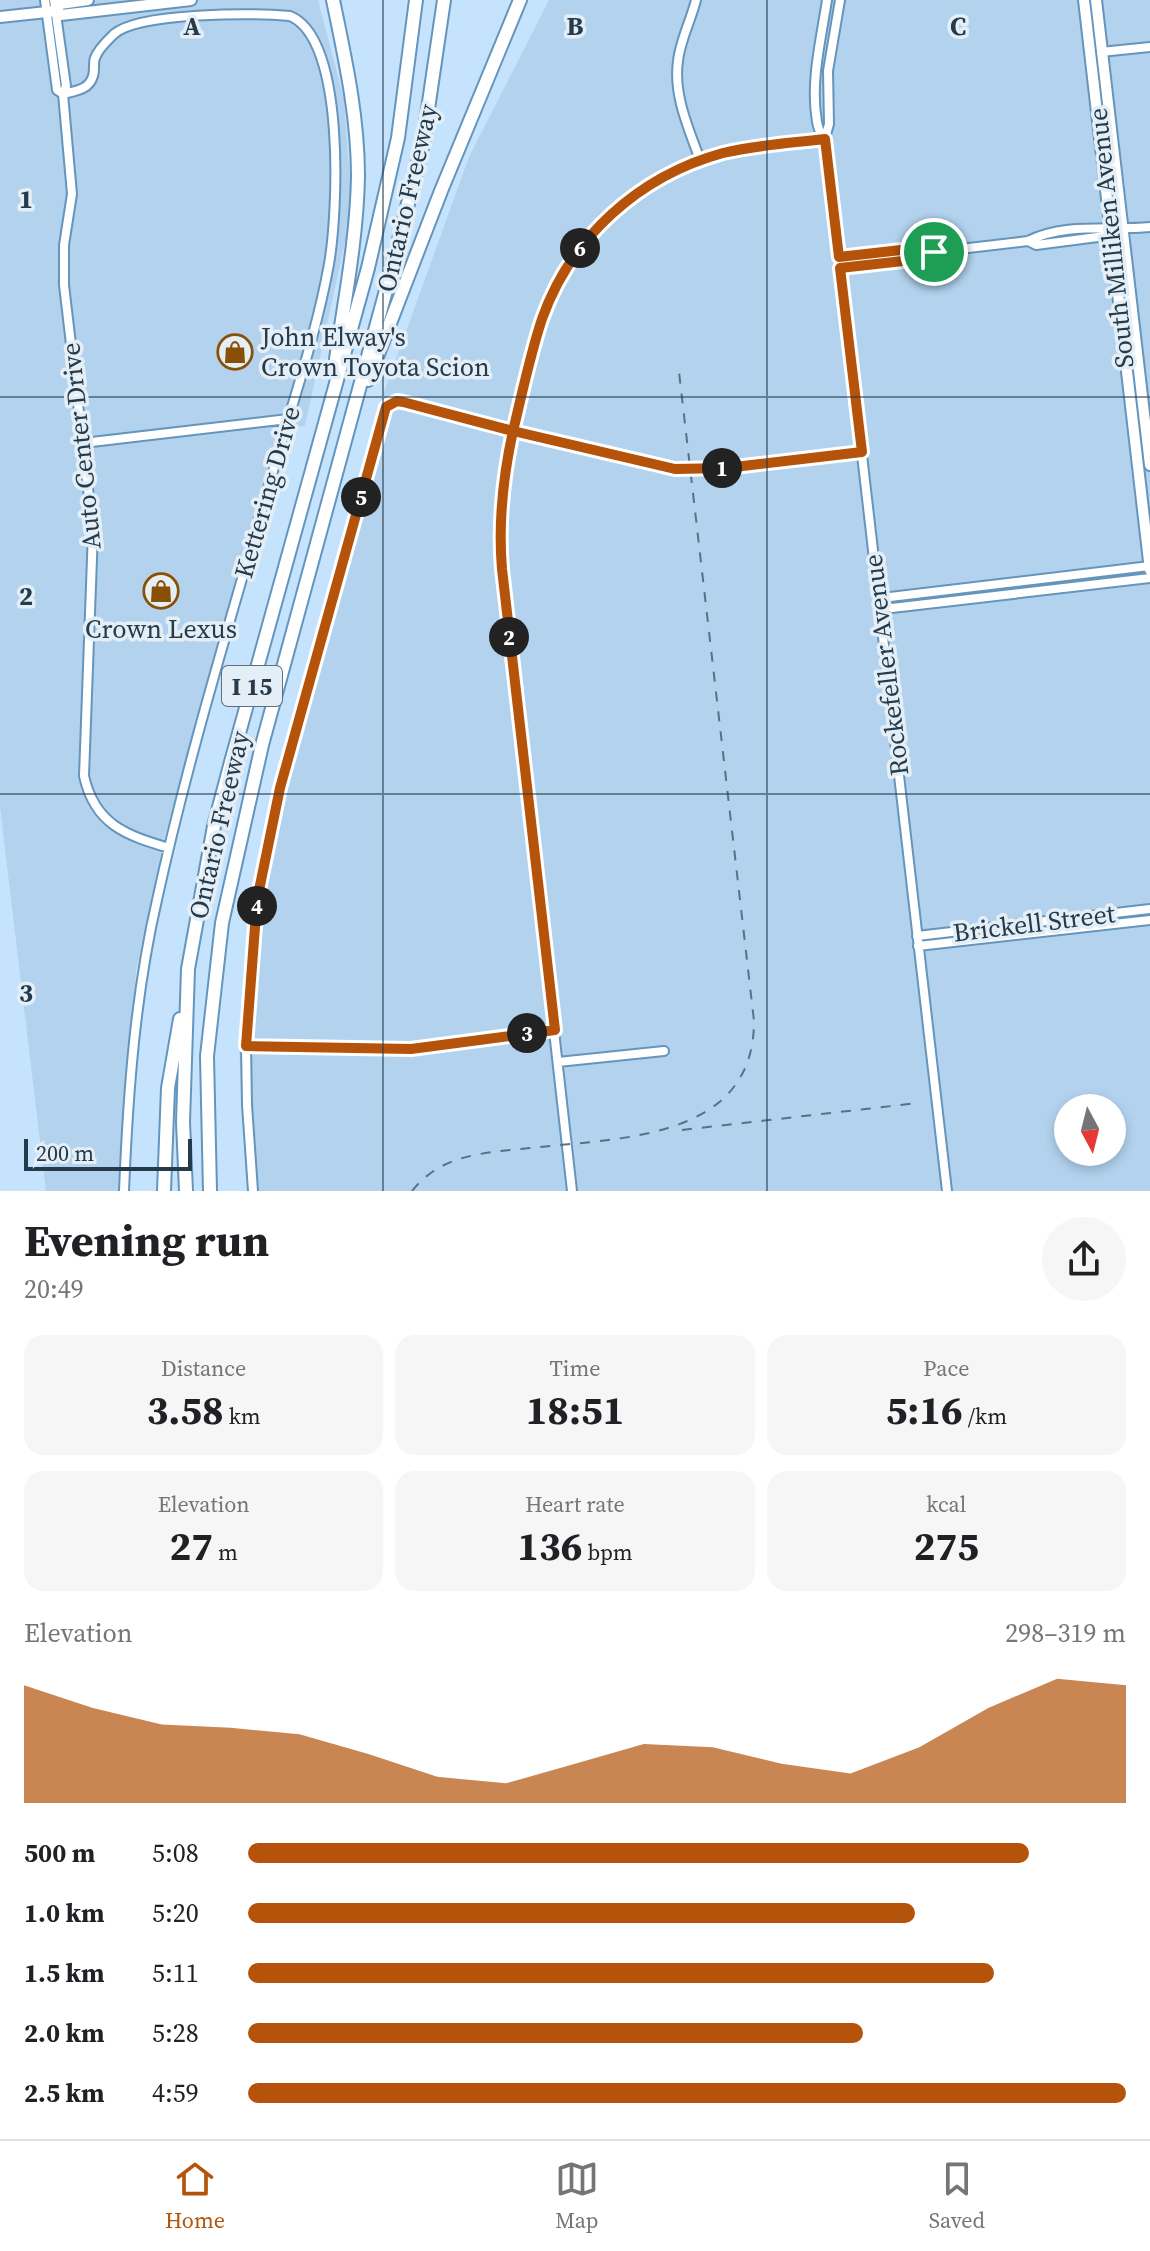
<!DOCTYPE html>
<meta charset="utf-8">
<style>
body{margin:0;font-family:"Source Serif 4",serif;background:#f6f6f6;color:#202124;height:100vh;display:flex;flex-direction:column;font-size:30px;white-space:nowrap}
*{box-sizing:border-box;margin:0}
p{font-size:26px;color:#757577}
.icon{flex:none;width:44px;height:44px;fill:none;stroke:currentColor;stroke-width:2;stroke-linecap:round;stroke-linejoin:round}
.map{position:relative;height:1191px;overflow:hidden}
.panel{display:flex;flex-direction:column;background:#fff;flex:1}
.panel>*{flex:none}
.needle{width:52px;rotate:173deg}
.controls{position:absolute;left:1054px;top:1094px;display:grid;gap:16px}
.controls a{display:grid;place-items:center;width:72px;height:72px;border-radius:50%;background:#fff;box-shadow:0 4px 12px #0003;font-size:40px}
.scale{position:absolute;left:24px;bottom:20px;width:168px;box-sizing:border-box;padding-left:8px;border:4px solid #253a4a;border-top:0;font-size:22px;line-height:28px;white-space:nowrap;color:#253a4a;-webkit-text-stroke:6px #e4eef6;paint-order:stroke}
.pin{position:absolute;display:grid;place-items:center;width:68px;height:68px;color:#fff;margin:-34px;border:4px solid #fff;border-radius:50%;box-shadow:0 2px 8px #0007}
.km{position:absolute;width:40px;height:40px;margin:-20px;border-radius:50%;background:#222;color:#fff;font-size:22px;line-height:40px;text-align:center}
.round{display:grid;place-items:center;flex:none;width:84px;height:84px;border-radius:42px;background:#f6f6f6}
.summary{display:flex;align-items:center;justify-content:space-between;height:136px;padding:0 24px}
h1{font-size:44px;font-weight:700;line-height:60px}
.metrics{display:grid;grid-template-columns:repeat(3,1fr);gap:12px;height:136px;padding:8px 24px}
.metrics div{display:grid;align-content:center;border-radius:20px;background:#f6f6f6;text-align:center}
.metrics b{font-size:40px;font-weight:700}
.metrics small{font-size:22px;font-weight:400}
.metrics p{font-size:22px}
.chart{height:224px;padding:16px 24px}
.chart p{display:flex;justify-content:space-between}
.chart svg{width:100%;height:144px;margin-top:8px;fill:#b45309;opacity:.7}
ul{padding:0 24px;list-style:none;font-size:26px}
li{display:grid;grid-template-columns:128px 96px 1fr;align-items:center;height:60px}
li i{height:20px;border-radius:10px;background:#b45309}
.tab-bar{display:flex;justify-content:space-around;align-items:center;height:112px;border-top:2px solid #e0e0e0;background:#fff;font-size:22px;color:#757577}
.tab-bar a{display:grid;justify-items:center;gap:4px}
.tab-bar .on{color:#b45309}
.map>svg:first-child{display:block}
</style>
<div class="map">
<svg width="1150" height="1191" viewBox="0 0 1150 1191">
<rect width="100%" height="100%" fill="#c5e3fd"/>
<path fill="#b2d2ee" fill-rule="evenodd" d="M0 0H318L344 99 351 195 349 224 305 426 281 429 165 835 136 970 118 1191H46L0 807Z
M549 0H1150V1191H247L239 1046 250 912 280 766 378 409 469 157ZM1068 1108H1112V1152H1068Z"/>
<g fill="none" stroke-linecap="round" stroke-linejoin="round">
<defs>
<path id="minor" d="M45 0 57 90 63 94
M54 0 66 86 63 94 72 194 64 245V285L93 531 84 776C95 825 126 835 169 848
M696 0C691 20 680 41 678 61 673 95 689 129 700 160
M827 0C821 40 810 82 817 122 819 133 825 141 827 152L947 1191
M1101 52 1150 47
M63 94C75 91 89 90 93 76 95 70 93 63 95 58 98 49 108 40 114 34 139 12 255 13 290 16 346 39 338 212 329 264 317 331 294 398 275 464 234 609 189 753 157 900 135 995 128 1094 124 1191
M825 138 829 124 828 71 840 0
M1028 241 1036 245 1113 235
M839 257 919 248 934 252 1028 241C1065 222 1111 231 1150 227
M840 268 921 259 934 252
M83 443 288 419
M879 604 890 597 1150 566
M879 604 892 608 1150 578
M917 936 1150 909
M918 946 1150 920
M246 1046 411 1049 555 1030
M558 1062 664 1051
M253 1191 247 1105 246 1046 257 900 280 788 386 407 397 401 403 402 658 467C725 475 795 460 862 452
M572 1191 502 569C498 505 509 446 525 383 531 360 536 336 544 313 575 234 640 175 723 153 756 145 791 143 825 139"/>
<path id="major" d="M1084 0 1150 570
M1096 0 1150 465
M56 11 60 4 88 0
M0 17 56 11 61 15 191 0"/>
<path id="highway" d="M333 0C345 58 358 116 358 176 357 237 345 298 336 359
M368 380 441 191 520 0
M164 1191 168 1088 180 1019
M186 1191 183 1122 188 969 214 826 231 762 368 268 398 138 416 0
M210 1191 207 1056 222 923 262 745 391 272 423 143 444 0"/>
</defs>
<use href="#minor" stroke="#6595bc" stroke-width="12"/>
<use href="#major" stroke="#6595bc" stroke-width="14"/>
<use href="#highway" stroke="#6595bc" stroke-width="16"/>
<use href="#minor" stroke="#fff" stroke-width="8"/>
<use href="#major" stroke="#fff" stroke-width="10"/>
<use href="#highway" stroke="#fff" stroke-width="12"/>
<path stroke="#597184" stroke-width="2" stroke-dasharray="10 10" stroke-linecap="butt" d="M682 1130 918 1103
M412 1191C442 1153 486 1153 530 1148 618 1138 754 1141 754 1021L679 372"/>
</g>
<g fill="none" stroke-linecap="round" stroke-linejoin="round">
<defs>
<path id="route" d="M934 252 921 259 840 268 862 452 726 468 675 469 513 431C503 477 498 522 502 569L555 1030 411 1049 246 1046 257 900 280 788 386 407 397 401 403 402 513 431C522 394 530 355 542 319 571 237 639 176 723 153 756 145 791 143 825 139L839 257 919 248 934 252"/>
</defs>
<use href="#route" stroke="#fff" stroke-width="16"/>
<use href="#route" stroke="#b45309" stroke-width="10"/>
</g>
<path fill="none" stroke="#253a4a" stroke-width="2" stroke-opacity="0.55" d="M383 0V1191M767 0V1191M0 397H1150M0 794H1150"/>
<defs>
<symbol id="shop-ring" viewBox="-11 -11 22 22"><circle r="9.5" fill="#e4eef6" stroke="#895005" stroke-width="1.5"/><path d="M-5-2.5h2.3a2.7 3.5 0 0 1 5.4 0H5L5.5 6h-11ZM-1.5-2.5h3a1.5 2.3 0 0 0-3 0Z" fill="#895005"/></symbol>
</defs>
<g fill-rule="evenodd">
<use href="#shop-ring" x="215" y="332" width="40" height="40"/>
<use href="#shop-ring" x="141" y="571" width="40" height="40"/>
</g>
<g text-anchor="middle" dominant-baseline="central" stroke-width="7" stroke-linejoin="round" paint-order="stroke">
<rect fill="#e4eef6" stroke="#5e707e" stroke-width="2" x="222" y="666" width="60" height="40" rx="6"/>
<g font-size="24" font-weight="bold" fill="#253a4a">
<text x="252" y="686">I 15</text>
</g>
<g font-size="26" fill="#253a4a" stroke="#e4eef6">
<text transform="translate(407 198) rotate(-77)">Ontario Freeway</text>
<text transform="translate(1111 238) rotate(-96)">South Milliken Avenue</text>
<text transform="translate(81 446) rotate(-96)">Auto Center Drive</text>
<text transform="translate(267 492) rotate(-74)">Kettering Drive</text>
<text transform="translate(886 665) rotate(-97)">Rockefeller Avenue</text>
<text transform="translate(219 825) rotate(-77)">Ontario Freeway</text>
<text transform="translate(1034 923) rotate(-7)">Brickell Street</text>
</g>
<g font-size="26" fill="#253a4a" stroke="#e4eef6" text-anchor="start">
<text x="261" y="337">John Elway's<tspan x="261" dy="30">Crown Toyota Scion</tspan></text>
<text x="161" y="629" text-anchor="middle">Crown Lexus</text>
</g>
</g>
<g font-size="26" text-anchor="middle" font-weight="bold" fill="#253a4a" stroke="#e4eef6" stroke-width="7" stroke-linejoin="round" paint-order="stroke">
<text x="192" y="35">A</text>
<text x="575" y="35">B</text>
<text x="958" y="35">C</text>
<text x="26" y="208">1</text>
<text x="26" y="605">2</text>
<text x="26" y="1002">3</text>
</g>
</svg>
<div class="controls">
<a><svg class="needle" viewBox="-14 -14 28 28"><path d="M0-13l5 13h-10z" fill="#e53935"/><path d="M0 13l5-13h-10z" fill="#757577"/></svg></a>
</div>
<div class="scale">200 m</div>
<div class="pin" style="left:934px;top:252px;background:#1e9e55"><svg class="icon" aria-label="arrive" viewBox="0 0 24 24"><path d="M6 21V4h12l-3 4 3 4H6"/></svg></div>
<b class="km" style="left:722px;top:468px">1</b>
<b class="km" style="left:509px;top:637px">2</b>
<b class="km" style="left:527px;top:1033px">3</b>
<b class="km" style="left:257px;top:906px">4</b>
<b class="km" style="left:361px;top:497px">5</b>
<b class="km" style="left:580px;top:248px">6</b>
</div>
<section class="panel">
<div class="summary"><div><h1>Evening run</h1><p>20:49</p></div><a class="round"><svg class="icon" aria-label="share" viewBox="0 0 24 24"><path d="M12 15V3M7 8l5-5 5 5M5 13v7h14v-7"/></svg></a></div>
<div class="metrics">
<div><p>Distance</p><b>3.58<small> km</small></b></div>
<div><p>Time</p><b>18:51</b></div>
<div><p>Pace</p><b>5:16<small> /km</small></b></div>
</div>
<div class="metrics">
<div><p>Elevation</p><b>27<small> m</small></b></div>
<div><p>Heart rate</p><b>136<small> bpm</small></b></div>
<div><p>kcal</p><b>275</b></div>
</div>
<div class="chart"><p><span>Elevation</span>298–319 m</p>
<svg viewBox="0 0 160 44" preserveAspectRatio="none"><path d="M0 44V8L10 15L20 20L30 21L40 23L50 29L60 36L70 38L80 32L90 26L100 27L110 32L120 35L130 27L140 15L150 6L160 8V44z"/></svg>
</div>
<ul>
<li><b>500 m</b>5:08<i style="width:89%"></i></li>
<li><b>1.0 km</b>5:20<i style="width:76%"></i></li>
<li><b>1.5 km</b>5:11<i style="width:85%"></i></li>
<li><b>2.0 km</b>5:28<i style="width:70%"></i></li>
<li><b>2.5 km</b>4:59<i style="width:100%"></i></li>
</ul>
</section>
<nav class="tab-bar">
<a class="on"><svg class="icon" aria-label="home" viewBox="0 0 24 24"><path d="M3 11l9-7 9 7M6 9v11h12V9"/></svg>Home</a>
<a><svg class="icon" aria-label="map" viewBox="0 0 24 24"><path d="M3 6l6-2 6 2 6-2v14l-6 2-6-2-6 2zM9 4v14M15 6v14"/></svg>Map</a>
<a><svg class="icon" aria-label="saved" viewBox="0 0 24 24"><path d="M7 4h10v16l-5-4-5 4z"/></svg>Saved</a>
</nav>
